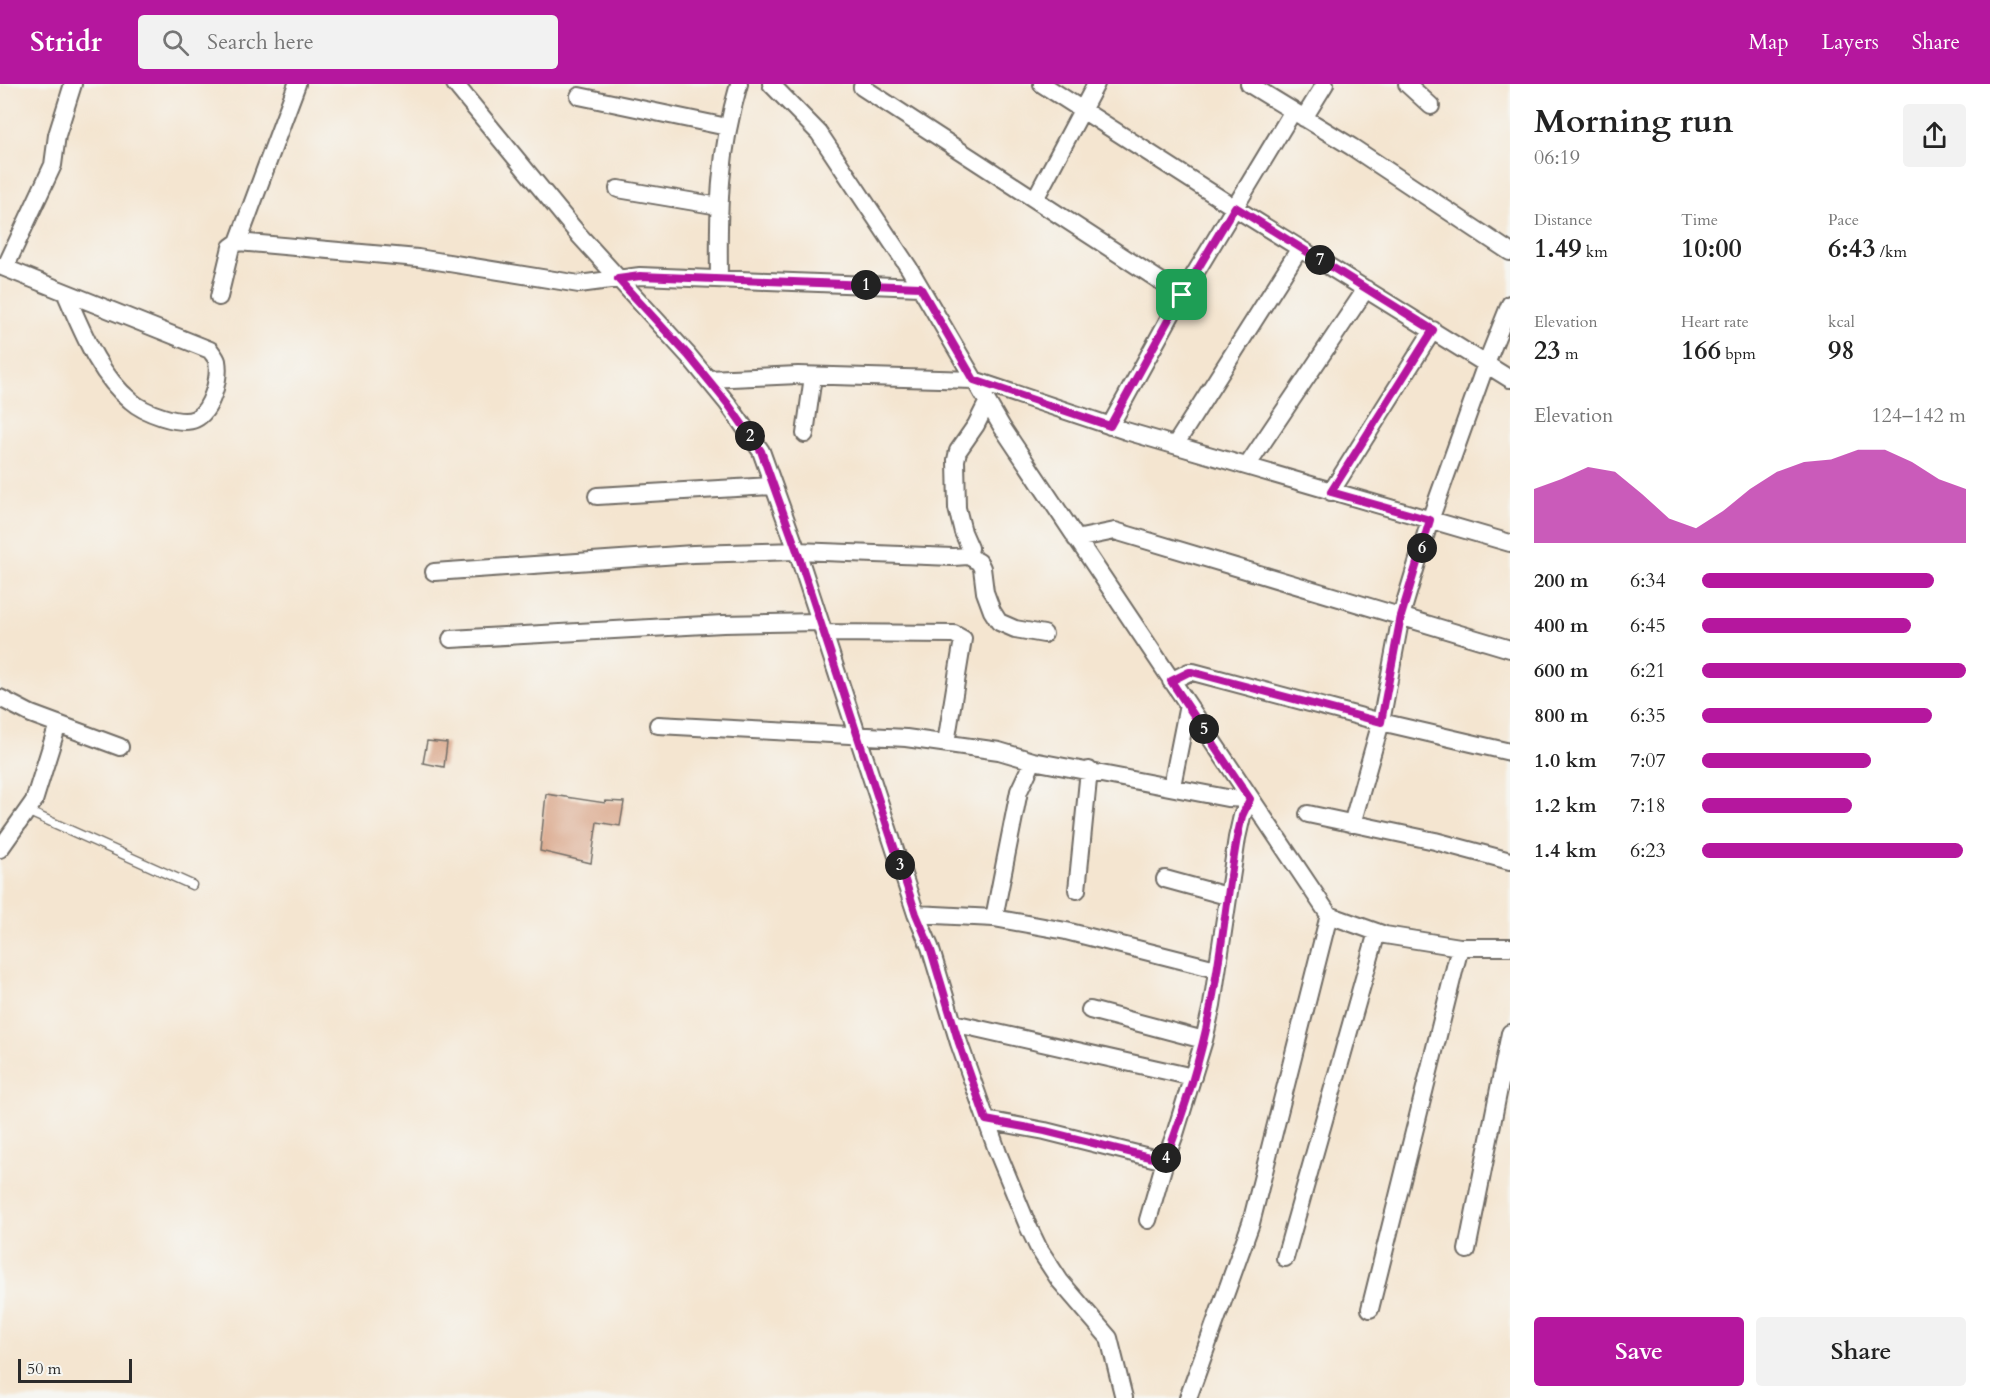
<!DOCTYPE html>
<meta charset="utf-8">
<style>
body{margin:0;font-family:Cardo,serif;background:#f2f2f2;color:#222;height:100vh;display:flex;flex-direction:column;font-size:22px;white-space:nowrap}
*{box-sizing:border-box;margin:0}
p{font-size:20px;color:#767676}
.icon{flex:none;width:33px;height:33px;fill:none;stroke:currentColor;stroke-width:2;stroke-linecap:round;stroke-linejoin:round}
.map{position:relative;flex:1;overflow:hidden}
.side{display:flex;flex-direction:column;background:#fff;width:480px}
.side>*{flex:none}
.scale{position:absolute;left:18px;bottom:15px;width:114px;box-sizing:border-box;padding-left:6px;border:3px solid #2b2b2b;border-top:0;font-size:16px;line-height:21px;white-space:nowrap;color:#2b2b2b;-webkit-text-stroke:4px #f6f6f2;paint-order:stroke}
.pin{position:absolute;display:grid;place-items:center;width:51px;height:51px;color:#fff;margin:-26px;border-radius:12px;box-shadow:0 3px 9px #0006}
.km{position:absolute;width:30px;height:30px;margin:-15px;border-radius:50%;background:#222;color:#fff;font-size:16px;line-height:30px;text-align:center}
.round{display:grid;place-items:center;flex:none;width:63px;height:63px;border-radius:6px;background:#f2f2f2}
.overview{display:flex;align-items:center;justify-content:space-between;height:102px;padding:0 24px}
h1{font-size:33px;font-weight:700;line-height:45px}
.metrics{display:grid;grid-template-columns:repeat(3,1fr);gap:9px;height:102px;padding:6px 24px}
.metrics div{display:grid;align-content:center}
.metrics b{font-size:26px;font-weight:700}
.metrics small{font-size:16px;font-weight:400}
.metrics p{font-size:16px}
.chart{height:168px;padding:12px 24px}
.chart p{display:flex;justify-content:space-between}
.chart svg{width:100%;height:108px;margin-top:6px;fill:#b5179e;opacity:.7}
.action{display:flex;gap:12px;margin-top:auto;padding:12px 24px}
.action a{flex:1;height:69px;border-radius:6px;background:#b5179e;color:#fff;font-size:24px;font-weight:700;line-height:69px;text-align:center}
.action a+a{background:#f2f2f2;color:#222}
ul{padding:0 24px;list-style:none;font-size:20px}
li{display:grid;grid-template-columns:96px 72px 1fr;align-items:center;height:45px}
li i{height:15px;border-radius:8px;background:#b5179e}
header{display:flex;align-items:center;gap:36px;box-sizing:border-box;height:84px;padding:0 30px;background:#b5179e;color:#fff}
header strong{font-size:28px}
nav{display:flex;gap:33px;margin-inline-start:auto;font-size:21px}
.search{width:420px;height:54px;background:#f2f2f2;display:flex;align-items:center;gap:15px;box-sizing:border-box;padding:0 21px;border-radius:6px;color:#767676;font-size:22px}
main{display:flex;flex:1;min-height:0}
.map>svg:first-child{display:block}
</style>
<header>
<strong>Stridr</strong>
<div class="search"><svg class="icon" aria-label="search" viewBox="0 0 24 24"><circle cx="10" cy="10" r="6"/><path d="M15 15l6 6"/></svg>Search here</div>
<nav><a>Map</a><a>Layers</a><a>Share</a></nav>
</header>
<main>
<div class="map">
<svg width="1510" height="1314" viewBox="0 0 1510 1314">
<rect width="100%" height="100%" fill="#f6f6f2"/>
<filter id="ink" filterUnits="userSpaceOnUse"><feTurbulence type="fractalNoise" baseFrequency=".0167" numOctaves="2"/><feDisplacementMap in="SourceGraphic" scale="12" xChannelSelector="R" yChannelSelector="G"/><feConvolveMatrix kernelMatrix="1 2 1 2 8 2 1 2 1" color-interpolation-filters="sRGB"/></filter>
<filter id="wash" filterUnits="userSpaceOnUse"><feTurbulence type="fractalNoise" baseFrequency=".008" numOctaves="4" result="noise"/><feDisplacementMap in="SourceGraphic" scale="24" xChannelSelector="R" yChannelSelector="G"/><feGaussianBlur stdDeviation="1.35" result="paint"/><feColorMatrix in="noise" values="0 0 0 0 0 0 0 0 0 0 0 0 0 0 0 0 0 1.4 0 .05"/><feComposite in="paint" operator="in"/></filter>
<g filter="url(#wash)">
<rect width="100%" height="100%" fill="#f4e5d0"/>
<g id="blocks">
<path fill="#d8a183" d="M427 657 447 659 444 683 423 679Z
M546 710 605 719V717L624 718 620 742 597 738 591 779 540 767Z"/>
</g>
</g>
<g filter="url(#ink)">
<use href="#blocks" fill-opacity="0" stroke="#716c65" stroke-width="1.5"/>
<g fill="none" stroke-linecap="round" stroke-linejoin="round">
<defs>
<path id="lane" d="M27 727 192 801"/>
<path id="street" d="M455 0 579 151 688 271 728 320 761 367 797 467 916 830 930 863 959 959 998 1069 1028 1142 1039 1165 1060 1197 1109 1254 1124 1314
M771 0 819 49 909 184 1002 343 1329 831 1385 851 1460 863H1510
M863 0 862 3 1182 211
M1042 0 1235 124 1510 295
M1249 0 1352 63 1510 168
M1407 0 1431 22
M579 12 727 43
M1304 34 1325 0
M618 105 719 122
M1035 115 1096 0
M238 158 297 0
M0 182 210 266C212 269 216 273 217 277 220 294 212 327 195 335 180 342 143 328 131 317 98 290 82 246 65 208
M5 184 53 81 57 51 73 0
M719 195C718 125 719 68 739 0
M219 213 231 163 238 158 418 174 579 200 640 192 920 203
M708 295 798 291 974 296 1126 347 1510 459
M987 319 976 341 958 367 956 376 957 424 963 448 970 464 968 472 979 478 982 484 985 508 992 527 999 538 1015 545 1044 550
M1110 342 1182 211 1293 27
M805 350 813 292
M1175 361 1300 164
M1247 382 1366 205
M1331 408 1433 246
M597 412 772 402
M1076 455 1115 447 1510 565
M434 488 693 470 797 467 953 473 968 472
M824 549 954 550 963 555 946 659
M451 555 723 540 819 538
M1171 597 1189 588H1193L1381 638 1510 668
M0 614 31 630 120 663
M658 641 906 654 999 667 1033 677 1227 714 1250 715 1242 732 1237 754 1212 921 1204 956 1175 1050 1165 1077 1148 1136
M1172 702 1188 621
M1308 730 1435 757 1510 777
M1352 740 1381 638 1401 532 1430 436 1486 280 1510 220
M0 765 34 717 58 640
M1165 795 1227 812
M1077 806 1089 686
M916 830 994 834 1066 847 1216 885
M994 834 1019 707 1033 677
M1090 926 1204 956
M953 939 1193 993
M986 1036 1045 1047 1165 1077
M1467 1166 1510 949
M1285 1174 1377 848
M1370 1225 1460 863
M1188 1314 1251 1139 1329 831"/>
</defs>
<use href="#lane" stroke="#716c65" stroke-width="11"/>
<use href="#street" stroke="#716c65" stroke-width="20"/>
<use href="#lane" stroke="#fff" stroke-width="8"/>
<use href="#street" stroke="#fff" stroke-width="16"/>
</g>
</g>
<g fill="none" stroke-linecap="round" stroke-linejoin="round" filter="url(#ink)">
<defs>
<path id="route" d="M1235 123 1433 246 1331 408 1430 436 1401 532 1381 638 1192 588H1189L1171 597 1250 715 1242 732 1237 754C1227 810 1222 866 1211 922 1201 975 1184 1027 1165 1077L1045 1047 986 1036 959 959 930 863 916 830 797 467 761 367 728 320 688 271 618 195 640 192 920 203 974 296 1110 342 1182 211Z"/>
</defs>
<use href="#route" stroke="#fff" stroke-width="12"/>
<use href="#route" stroke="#b5179e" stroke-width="8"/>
</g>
</svg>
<div class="scale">50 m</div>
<div class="pin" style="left:1182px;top:211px;background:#1e9e55"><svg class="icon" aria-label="arrive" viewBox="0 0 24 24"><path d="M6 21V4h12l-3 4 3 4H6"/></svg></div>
<b class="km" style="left:866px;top:201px">1</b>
<b class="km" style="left:750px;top:352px">2</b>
<b class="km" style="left:900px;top:781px">3</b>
<b class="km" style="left:1166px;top:1074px">4</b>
<b class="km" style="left:1204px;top:645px">5</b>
<b class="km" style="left:1422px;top:464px">6</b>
<b class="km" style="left:1320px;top:176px">7</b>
</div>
<section class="side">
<div class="overview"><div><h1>Morning run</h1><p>06:19</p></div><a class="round"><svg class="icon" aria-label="share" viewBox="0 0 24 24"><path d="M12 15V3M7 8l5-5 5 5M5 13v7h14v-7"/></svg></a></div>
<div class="metrics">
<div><p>Distance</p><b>1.49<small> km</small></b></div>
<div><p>Time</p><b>10:00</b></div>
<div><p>Pace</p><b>6:43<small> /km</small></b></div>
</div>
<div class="metrics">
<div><p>Elevation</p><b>23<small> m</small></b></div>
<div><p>Heart rate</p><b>166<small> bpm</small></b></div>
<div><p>kcal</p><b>98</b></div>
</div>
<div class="chart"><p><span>Elevation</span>124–142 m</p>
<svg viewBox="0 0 160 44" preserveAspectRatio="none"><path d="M0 44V22L10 18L20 13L30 15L40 24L50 34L60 38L70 31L80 22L90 15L100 11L110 10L120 6L130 6L140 11L150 18L160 22V44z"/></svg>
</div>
<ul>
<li><b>200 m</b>6:34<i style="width:88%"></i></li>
<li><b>400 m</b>6:45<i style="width:79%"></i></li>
<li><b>600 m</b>6:21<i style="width:100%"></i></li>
<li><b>800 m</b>6:35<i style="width:87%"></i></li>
<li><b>1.0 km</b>7:07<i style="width:64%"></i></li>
<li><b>1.2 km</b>7:18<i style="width:57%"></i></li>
<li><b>1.4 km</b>6:23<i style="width:99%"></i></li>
</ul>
<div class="action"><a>Save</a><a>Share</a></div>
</section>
</main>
